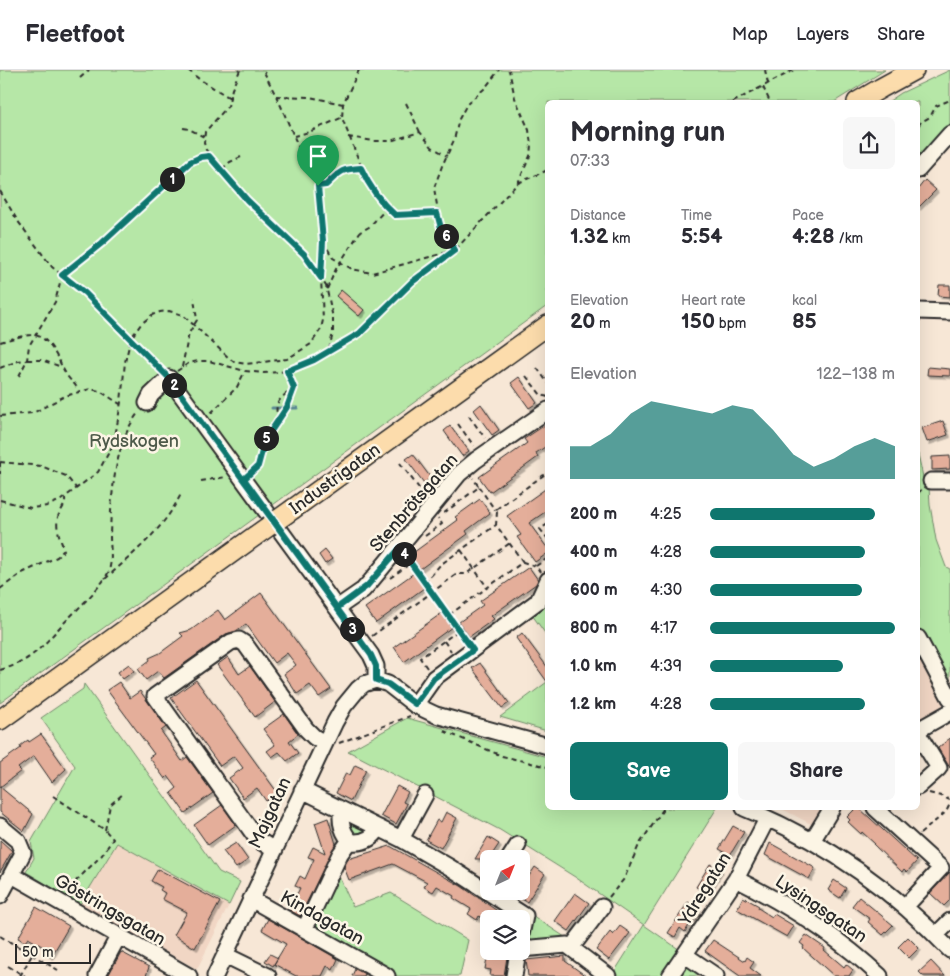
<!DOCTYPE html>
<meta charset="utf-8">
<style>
body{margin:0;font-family:"Balsamiq Sans",sans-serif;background:#f7f7f7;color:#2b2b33;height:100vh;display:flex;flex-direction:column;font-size:19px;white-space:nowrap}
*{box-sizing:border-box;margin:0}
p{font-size:16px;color:#7c7c81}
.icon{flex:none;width:28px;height:28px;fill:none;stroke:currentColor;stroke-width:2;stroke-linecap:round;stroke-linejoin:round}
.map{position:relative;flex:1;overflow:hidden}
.side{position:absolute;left:545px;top:30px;width:375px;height:710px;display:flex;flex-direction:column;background:#fff;border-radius:8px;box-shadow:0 5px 20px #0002}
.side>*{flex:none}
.needle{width:32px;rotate:43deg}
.fabs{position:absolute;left:480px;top:780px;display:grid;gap:10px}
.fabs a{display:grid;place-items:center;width:50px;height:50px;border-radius:8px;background:#fff;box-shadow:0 5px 20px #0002;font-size:25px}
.scale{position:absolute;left:15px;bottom:12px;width:76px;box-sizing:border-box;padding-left:5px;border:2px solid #2b2b2b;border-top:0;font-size:14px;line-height:18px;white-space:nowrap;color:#2b2b2b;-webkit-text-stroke:4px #fcf5e5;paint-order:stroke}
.pin{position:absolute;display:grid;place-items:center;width:42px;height:42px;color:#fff;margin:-51px -21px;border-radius:50% 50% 50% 0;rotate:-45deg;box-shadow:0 0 5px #0007}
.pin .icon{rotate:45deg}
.km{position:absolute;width:25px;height:25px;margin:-12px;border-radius:50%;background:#222;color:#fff;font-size:14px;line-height:25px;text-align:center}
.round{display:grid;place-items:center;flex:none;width:52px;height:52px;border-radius:8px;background:#f7f7f7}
.overview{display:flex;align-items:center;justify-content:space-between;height:85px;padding:0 25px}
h1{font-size:28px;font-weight:700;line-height:38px}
.figures{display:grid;grid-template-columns:repeat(3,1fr);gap:8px;height:85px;padding:5px 25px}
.figures div{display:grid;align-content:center}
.figures b{font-size:21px;font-weight:700}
.figures small{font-size:14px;font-weight:400}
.figures p{font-size:14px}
.chart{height:140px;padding:10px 25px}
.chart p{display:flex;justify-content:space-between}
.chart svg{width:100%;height:90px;margin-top:5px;fill:#0f766e;opacity:.7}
.action{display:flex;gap:10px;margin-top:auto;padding:10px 25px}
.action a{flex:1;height:58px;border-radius:8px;background:#0f766e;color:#fff;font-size:20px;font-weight:700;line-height:58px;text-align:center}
.action a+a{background:#f7f7f7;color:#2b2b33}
ul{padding:0 25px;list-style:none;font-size:16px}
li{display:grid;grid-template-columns:80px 60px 1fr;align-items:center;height:38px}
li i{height:12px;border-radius:6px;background:#0f766e}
header{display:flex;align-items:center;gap:30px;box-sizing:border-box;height:70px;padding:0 25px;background:#fff;border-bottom:1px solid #e1e1e2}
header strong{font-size:24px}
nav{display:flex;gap:28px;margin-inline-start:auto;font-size:18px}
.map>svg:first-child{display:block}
</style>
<header>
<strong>Fleetfoot</strong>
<nav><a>Map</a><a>Layers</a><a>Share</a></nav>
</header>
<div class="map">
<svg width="950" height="906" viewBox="0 0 950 906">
<defs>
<filter id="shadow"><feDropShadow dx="2.5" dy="2.5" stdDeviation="0" flood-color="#0004"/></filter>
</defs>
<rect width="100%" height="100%" fill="#f7e7d6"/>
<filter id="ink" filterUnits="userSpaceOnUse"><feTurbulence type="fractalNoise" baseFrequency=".02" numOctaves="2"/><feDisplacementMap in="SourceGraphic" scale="10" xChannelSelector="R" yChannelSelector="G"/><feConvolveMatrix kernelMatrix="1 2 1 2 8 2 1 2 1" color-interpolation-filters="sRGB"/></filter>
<g filter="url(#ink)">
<path fill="#f1d6c4" d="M918 571 949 629 945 637 918 652Z
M780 738H823L813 755Z
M117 773 229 835 197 899 80 834Z"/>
<path fill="#b6e7a7" stroke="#708969" d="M0 0H885L834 32H548L547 236 0 633Z
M950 0V57L918 93V32H888L901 23Z
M918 384 923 407 929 416 930 435 936 470 946 497 950 499V627L918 571Z
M547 521V566L530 542Z
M547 612V661L500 647Z
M84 614 219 802 240 812 229 835 117 773 80 834 26 802 34 788 31 772 75 696 41 648 83 619Z
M407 648 547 687 548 738H717L644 855 680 880 662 906H615L613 904 644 855 575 807 500 760 348 681Z
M349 751 369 759 365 765H351Z
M336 800 353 837 391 823 468 870 460 906H397L310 858Z
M530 844 571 871 528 873 526 870Z
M687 893 706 906H677Z"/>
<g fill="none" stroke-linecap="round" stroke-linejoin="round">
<path stroke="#5a8893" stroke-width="3" d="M272 338H297"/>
</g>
<path fill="#e4ae9a" stroke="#2b2b2b" filter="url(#shadow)" d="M925 110 936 120 918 138V119Z
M939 215H950V227L938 226Z
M341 220 364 240 359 246 336 226Z
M928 297 950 299V306L927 305Z
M519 307 537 333 529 338 511 313Z
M481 334 499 360 492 365 474 340Z
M943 351 948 365 927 372 922 358Z
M548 353V375L536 383 538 387 490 422 479 407 527 373 524 369Z
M450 356 469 381 462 386 444 361Z
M413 384 431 408 424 413 406 389Z
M950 386V399L932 400V387Z
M548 417V440L529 453 548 479V483L535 492 517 467 521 465 507 446Z
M480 429 490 443 466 461 468 464 420 499 410 485 458 450 455 447Z
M325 480 332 489 325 494 319 485Z
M529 497 538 510 536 514 491 546 494 549 469 567 459 552 483 535 480 531Z
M414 503 424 518 376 553 365 538Z
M261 523 331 619 319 627 310 615 297 624 284 604 296 595 287 583 274 593 246 554 236 561 226 564 164 608 158 601 146 610 138 599 150 590 149 588 160 583 183 566 180 563 191 560 218 540 225 550Z
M442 543 452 557 404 592 394 577Z
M522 563 548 598V613L516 568Z
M228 587 239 604 250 596 275 632 255 647 217 595Z
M480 593 509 633 502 638 472 598Z
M129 594 134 601 123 609 118 602Z
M196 610 277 722 266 731 257 718 243 728 229 708 243 698 234 686 220 696 171 628Z
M119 612 130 628 140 621 166 657 161 661 182 691 187 687 213 723 185 743 171 723 177 718 168 706 165 709 149 687 154 684 107 620Z
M284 644 298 664 289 671 298 683 287 691 279 682 272 687 267 681 275 675 263 659Z
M41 664 66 699 52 712 34 686 18 698 21 701 0 717V693L21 678 20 676 28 670 29 672Z
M950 668V698L938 678Z
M355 695 366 700 351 731 336 723 346 703 350 705Z
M397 716 408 722 403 732 407 734 396 754 381 746Z
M0 717 33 744 24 761 0 742Z
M222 735 236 755 208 775 194 755Z
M856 738H859L917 791 907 802 904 799 902 802 874 775 875 774 862 762 861 764 848 752 850 750 847 747Z
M446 742 457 748 441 778 426 770 437 750 441 752Z
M328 748 336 774 300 846 289 840 300 818 295 816 300 806 305 809 314 789 308 787 313 777 325 783 315 753Z
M733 756 744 762 730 785 719 779Z
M488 767 499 774 493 783 500 789H475Z
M0 770 12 781 0 802Z
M236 773 248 790 236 798 223 781Z
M770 773 815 798 809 809 765 785Z
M390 776 461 816 509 849H489V853L479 846 477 850 468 844 471 839 453 828 454 826 437 816 433 822 424 817 427 812 393 794 349 810 344 797 348 789Z
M710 794 721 800 707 823 696 817Z
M535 797 545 804 527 832 517 826 521 821V818Z
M158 799 220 832 195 878 174 865 187 842 162 829 165 823 160 820 162 817 151 811Z
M950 802V830L944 836 930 823Z
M834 810 846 818 840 828 828 820Z
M575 823 589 833 569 861 555 851Z
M743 827 759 836 758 838 772 847 774 844 794 856 787 867 737 839Z
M859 827 893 855 883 865 868 852 870 849 852 836Z
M688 832 699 839 685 862 680 858 675 867 668 863Z
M36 837 69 856 51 887 44 883 47 879 28 868 25 872 18 868Z
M268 849 338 889 333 900 327 896 322 906H296L274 894 286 874 262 860Z
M620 856 630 863 609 890 596 880 610 862 613 865Z
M806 865 825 878 824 880 844 897 846 894 853 900 849 906H834L803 878 804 876 800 873Z
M908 867 919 878 909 888 898 877Z
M713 870 745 891 747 887 754 892 750 898 761 906H740L705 881Z
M494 881H508L504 906H490L491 900 485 899 487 888 493 889Z
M121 882 149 897 146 906H108Z
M270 884 278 888 273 896 265 891Z
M565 886V891L586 906H528L526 890Z
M931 891 945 906H923L919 902Z
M355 899 365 904 364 906H352Z"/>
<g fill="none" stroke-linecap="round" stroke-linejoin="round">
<defs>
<path id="minor" d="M918 100 950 64
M918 241 950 242
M147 333 151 325 169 308 371 585 376 596V610
M931 411H950
M337 538 363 520 371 511 459 404 476 390 548 340
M918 568 950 628
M415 635 434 608 538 531 548 510
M918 660 950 642
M918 664 939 698 918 717
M302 720 401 769 451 798 525 846 521 865
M744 738C822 770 892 819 950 880
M875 738 941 798 905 837
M342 740C339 751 343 765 352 772 364 773 373 768 379 758
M0 756 18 771 23 783 0 826
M401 769 425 725
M812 771 832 738
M274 780 257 769 155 626 231 572 239 570 245 574 306 659 314 667 324 673
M509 789 518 775
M12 805 189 906
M736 809C789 835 837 866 880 906
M251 829 387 906
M308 852 340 784 350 770
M936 865 950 851
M571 878 602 837
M521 879 567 875 608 906
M225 885 268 906
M685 885 716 906
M97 906 118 867
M215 906 335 652 344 636 358 619 364 614 376 610 388 614 415 635 436 645 548 676
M514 906 518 881
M670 906 736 809 767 749"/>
<path id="major" d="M857 32 881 18 914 0
M293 439 548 255
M0 650 255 466"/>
</defs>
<use href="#minor" stroke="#2b2b2b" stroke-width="19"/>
<use href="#major" stroke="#2b2b2b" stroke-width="22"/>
<path stroke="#2b2b2b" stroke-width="2" stroke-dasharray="5 4" stroke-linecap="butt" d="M188 0 199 9 230 28
M240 0 232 19 228 36 205 62 204 73 206 80 247 130 304 184 326 216 333 248V263L328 283
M359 0 343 34 342 48 367 111 382 133 395 145 437 143
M765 0 768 14
M80 8 89 0
M763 17 770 32
M276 26 310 27 343 34
M733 32 794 0
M406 33 420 62
M918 56 921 52 930 47 936 36 950 30
M183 58 189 59 204 67
M294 66 309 62 341 48
M348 67 374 71H390L420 62 432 77 447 86
M222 99 230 92 241 87
M518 113 548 100
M318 116 326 115C340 102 340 99 361 98
M0 121 17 150 52 197 85 223 162 300
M323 171 333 188 352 199 372 203 455 180 441 158 434 118 442 96 454 70 459 49 467 34 485 18 499 0
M327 219 336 199 360 162 369 157 387 138
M0 272C8 270 23 265 31 265 50 264 58 291 66 304 71 313 75 311 79 323
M182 297 189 263 197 250 194 228
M0 298 18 291 27 290 29 276 55 232 62 205 102 173 190 92 201 87 209 86
M537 298 548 313
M177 301 189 293 198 291H209L245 301 263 303 279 302 287 301 314 290 360 263 412 212 455 180 518 113 530 86 531 75 529 60 515 28 509 0
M19 306 27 290H41L62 297
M526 306 541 325 548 327
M211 343 237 317 245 301
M0 346 33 343 65 326 90 319 100 321 120 334
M469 346 485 368
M278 351C274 331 278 331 293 318
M458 354 474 376
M0 392 41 396 66 406 76 418
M0 392V404
M400 393 425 426
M252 401 258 396 265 370 287 337 294 318 287 301
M201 411 226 407
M479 417 495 440
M918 423 923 418
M0 430 31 438 47 436 61 430 98 402 114 373 121 332 125 292 131 268 141 254 152 245 160 242 169 241 183 245 229 288 234 292 246 294 287 289 311 274 321 259 323 250 321 208 323 171 318 116 306 95 281 36 263 0
M444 443 479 417 473 408
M548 454 540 459 548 469
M425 466 442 454 438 448
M461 480 487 517
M407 488 466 569
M523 492 496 455 497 442 495 440 548 402
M536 496 548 488
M390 508 411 493
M105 509C134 483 164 459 181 424
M425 513 440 495 496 455
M0 519 22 503 57 487 64 480C61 470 55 458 58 447 60 440 66 436 65 428
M449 545 523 492 536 496 540 502
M372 566 457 504H466L510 473
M444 571 451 581
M427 598 420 588 459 560
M0 600C30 592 40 579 60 557 73 543 100 519 108 503 113 491 110 478 110 466 111 428 114 372 139 342
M444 661 502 686 548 697
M339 673 410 646
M929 723 941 726 950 730
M53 726 105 760 113 769 102 785 75 812 68 823
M105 760 110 735 124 723
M920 764 946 742 950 734
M609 827 624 809 639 775 664 738
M0 866 58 900
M8 896 25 906
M20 906 32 885"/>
<use href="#minor" stroke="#fcf5e5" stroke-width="15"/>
<use href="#major" stroke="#fcdcac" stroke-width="19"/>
<defs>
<path id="major-bridge" d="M255 466 293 439"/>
</defs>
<use href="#major-bridge" stroke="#2b2b2b" stroke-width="22" stroke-linecap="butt"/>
<use href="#major-bridge" stroke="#fcdcac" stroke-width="19"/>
</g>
</g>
<g fill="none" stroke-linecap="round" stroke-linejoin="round" filter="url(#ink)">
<defs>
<path id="route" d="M318 116 323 171 321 208 304 184 247 130 209 86 201 87 190 92 102 173 62 205 85 223 169 308 371 585 376 596V610L388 614 415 634 434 608 473 580 400 478 367 516 337 538 244 409 258 396 265 370 287 337 294 318 287 301 314 290 360 263 412 212 455 180 441 158 437 143 395 145C380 132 369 116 361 98 340 99 340 102 326 115L318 116"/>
</defs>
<use href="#route" stroke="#fff" stroke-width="10"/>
<use href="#route" stroke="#0f766e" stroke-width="6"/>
</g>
<g text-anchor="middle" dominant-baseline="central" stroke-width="5" stroke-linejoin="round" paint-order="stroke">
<g font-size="18" fill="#4e5a4a" stroke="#fcf5e5">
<text x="134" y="371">Rydskogen</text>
</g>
<g font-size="18" fill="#2b2b2b" stroke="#fcf5e5">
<text transform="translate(335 409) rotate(-36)">Industrigatan</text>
<text transform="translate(414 433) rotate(-49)">Stenbrötsgatan</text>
<text transform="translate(270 743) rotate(-65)">Majgatan</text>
<text transform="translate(705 819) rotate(-58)">Ydregatan</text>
<text transform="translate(821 839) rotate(34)">Lysingsgatan</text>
<text transform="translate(110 840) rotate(30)">Göstringsgatan</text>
<text transform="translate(322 848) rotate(29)">Kindagatan</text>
</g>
</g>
</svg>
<div class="fabs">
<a><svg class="needle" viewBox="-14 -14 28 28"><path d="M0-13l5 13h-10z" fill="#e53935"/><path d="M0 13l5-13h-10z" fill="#7c7c81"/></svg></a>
<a><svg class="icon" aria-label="layers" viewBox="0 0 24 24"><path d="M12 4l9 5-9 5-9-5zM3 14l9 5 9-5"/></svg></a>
</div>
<div class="scale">50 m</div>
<div class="pin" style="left:318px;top:116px;background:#1e9e55"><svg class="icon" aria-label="arrive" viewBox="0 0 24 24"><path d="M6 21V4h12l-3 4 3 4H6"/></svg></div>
<b class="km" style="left:172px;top:109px">1</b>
<b class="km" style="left:174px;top:315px">2</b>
<b class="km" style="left:352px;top:559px">3</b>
<b class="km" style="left:404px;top:484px">4</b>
<b class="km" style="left:266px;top:368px">5</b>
<b class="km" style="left:446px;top:166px">6</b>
<section class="side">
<div class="overview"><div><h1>Morning run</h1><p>07:33</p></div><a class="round"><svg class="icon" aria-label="share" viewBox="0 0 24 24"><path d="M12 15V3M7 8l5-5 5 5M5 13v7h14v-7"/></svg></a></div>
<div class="figures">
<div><p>Distance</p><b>1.32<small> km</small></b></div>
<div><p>Time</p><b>5:54</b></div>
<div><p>Pace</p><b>4:28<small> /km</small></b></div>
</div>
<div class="figures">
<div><p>Elevation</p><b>20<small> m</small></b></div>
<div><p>Heart rate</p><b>150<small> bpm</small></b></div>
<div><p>kcal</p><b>85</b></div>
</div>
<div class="chart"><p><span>Elevation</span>122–138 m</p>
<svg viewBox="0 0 160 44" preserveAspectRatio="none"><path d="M0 44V28L10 28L20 22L30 12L40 6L50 8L60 10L70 12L80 8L90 10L100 20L110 32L120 38L130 34L140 28L150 24L160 28V44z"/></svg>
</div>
<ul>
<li><b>200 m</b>4:25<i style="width:89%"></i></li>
<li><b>400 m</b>4:28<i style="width:84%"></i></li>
<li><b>600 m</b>4:30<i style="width:82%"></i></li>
<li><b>800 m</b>4:17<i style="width:100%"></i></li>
<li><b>1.0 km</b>4:39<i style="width:72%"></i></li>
<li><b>1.2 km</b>4:28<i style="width:84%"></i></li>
</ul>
<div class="action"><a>Save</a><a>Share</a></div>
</section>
</div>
